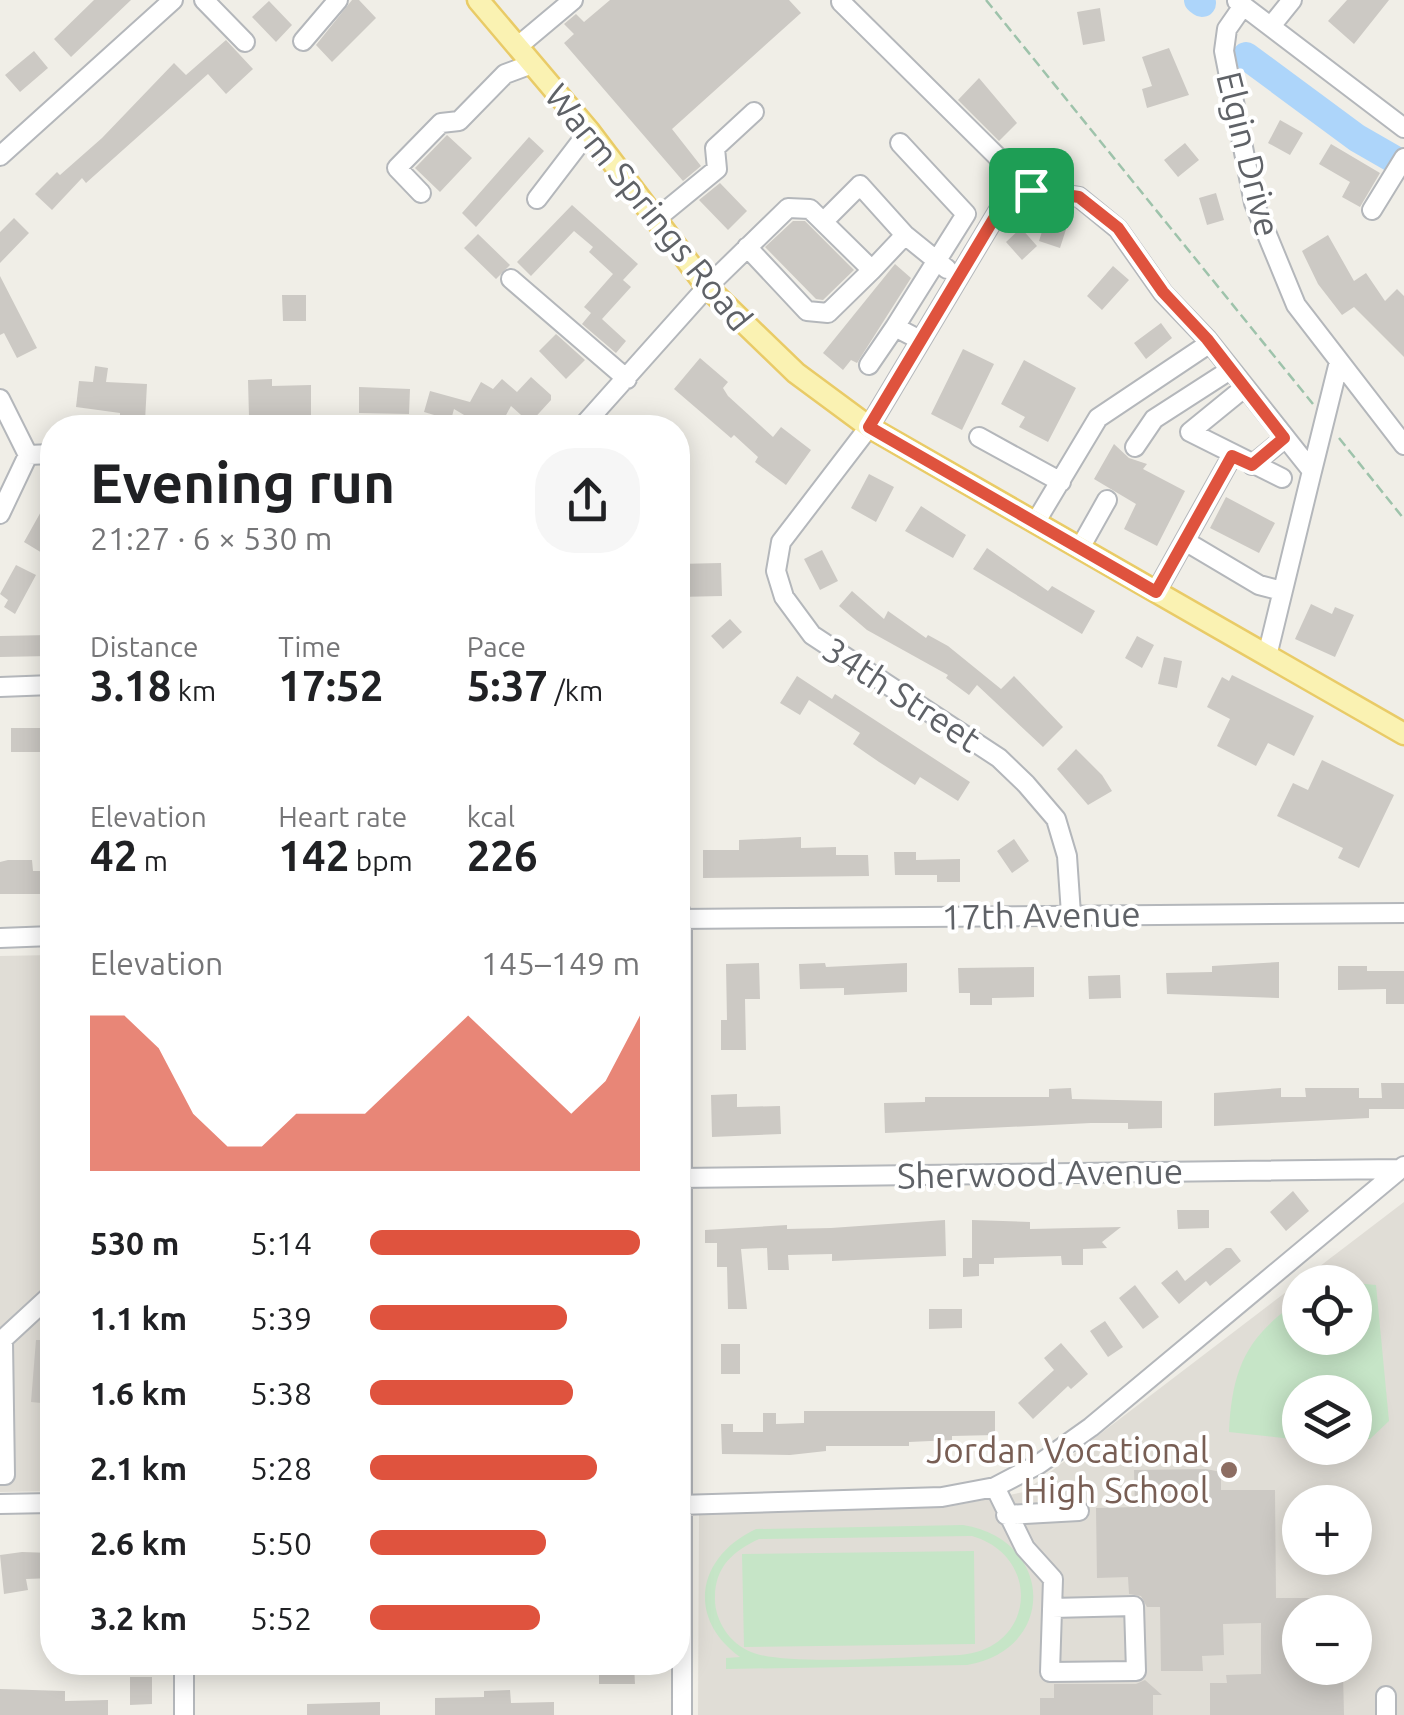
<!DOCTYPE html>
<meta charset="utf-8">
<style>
body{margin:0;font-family:Ubuntu,sans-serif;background:#f6f6f6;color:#202124;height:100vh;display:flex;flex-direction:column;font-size:38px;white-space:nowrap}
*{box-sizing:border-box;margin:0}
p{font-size:32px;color:#757577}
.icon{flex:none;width:55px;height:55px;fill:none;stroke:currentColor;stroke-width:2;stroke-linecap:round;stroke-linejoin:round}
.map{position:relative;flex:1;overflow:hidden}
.details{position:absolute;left:40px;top:415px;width:650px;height:1260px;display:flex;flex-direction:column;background:#fff;border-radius:40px;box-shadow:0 5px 25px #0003}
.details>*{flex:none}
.fabs{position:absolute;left:1282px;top:1265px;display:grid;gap:20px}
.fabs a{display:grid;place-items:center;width:90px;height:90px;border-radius:50%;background:#fff;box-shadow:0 5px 25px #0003;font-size:50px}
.pin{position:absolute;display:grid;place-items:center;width:85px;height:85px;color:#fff;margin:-42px;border-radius:20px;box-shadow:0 5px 15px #0006}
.round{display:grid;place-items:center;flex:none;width:105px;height:105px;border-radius:40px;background:#f6f6f6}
.overview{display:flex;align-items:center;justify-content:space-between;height:170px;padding:0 50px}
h1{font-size:55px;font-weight:600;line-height:75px}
.metrics{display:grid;grid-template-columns:repeat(3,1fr);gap:15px;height:170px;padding:10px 50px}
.metrics div{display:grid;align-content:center}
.metrics b{font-size:42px;font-weight:600}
.metrics small{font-size:28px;font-weight:400}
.metrics p{font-size:28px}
.chart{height:280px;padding:20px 50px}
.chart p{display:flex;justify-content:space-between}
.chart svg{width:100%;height:180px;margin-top:10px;fill:#df533e;opacity:.7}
ul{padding:0 50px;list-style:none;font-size:32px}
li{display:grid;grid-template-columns:160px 120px 1fr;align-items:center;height:75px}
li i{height:25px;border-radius:12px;background:#df533e}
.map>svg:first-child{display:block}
</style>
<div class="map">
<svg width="1404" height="1715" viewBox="0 0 1404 1715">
<rect width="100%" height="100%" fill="#f0eee7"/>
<path fill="#e0ddd6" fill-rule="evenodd" d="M52 955V1491L0 1492V956Z
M1404 1202V1715H698L699 1513 947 1507 1024 1492ZM1300 1282H1355V1338H1300ZM1300 1392H1355V1448H1300ZM1300 1502H1355V1558H1300ZM1300 1612H1355V1668H1300Z"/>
<path fill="#c6e5c7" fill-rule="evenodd" d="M1355 1283 1376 1285 1389 1421 1370 1439 1355 1440V1392H1300V1440L1229 1432C1232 1369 1246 1336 1300 1300V1338H1355Z
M963 1525C1053 1539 1059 1649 967 1665L726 1669V1658L740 1657C685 1617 698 1556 756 1529ZM972 1536C1042 1556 1036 1649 960 1655 916 1656 785 1667 751 1652 730 1644 714 1620 715 1597 715 1567 733 1551 759 1539Z
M974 1551 975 1644 744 1647 742 1554Z"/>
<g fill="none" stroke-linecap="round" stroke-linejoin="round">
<path stroke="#add5fa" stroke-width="28" d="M1198 0 1202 3
M1246 56 1357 138 1404 165"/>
</g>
<path fill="#ccc9c4" d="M94 0H131L71 57 54 39Z
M352 0H359L376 18 332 62 316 45Z
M610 0H789L801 13 672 129 701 166 683 181 564 43 574 34 564 24 576 14 584 22Z
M1347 0H1389L1354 44 1328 21Z
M269 1 292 25 276 42 252 17Z
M1100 8 1105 41 1083 45 1077 12Z
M226 40 253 69 226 94 208 74 86 183 82 178 52 210 35 194 57 172 60 175 102 138 174 63 186 75Z
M1169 48 1189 95 1147 108 1142 89 1152 86 1142 57Z
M34 51 48 68 20 92 5 75Z
M979 78 1017 123 999 141 958 100Z
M1280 120 1303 133 1290 155 1268 143Z
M447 135 472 158 440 192 415 168Z
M529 137 544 151 476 227 462 213Z
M1185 143 1199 160 1178 177 1164 160Z
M1331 144 1380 173 1360 207 1342 197 1350 182 1319 164Z
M720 183 747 211 728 230 699 200Z
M1216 193 1224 220 1207 225 1199 198Z
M572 205 638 264 623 280 631 287 602 319 626 341 616 353 582 324 591 313 584 307 613 274 589 252 593 247 574 231 531 276 517 262Z
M1047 216 1068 223 1060 248 1039 241Z
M14 218 29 233 0 263V232Z
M793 221H805L854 270 823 300 816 299 765 247Z
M1021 228 1037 246 1022 260 1006 242Z
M478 234 510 265 496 279 464 248Z
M1328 235 1354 281 1366 273 1385 301 1397 289 1404 296V357L1354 307 1342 315 1318 284 1302 251Z
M895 264 911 278 857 363 851 360 843 370 823 353Z
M1113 266 1129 280 1102 310 1087 296Z
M0 276 37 348 17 358 4 333 0 335Z
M282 295H306V321H283Z
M1161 323 1172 338 1146 359 1134 343Z
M556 334 585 360 566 379 539 351Z
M963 349 994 364 962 430 931 414Z
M700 358 728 382 723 388 728 396 773 437 781 427 811 450 786 485 755 462 758 457 734 435 731 438 674 389Z
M1024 360 1076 388 1048 442 1019 427 1025 417 1001 404Z
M95 366 108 368 106 382 147 384 145 421 120 419V413L76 407 79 381 93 382Z
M531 377 551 395V400L530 423 511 406 499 428H486L454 409 451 420 424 412 430 391 470 402 481 382 493 389 502 379 517 392Z
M272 379V386L311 385V415L249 417 248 380Z
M359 387 410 389 409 414 359 413Z
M1114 444 1129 458 1147 464 1143 469 1185 491 1157 546 1124 529 1136 504 1094 479Z
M869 474 894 487 876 522 851 508Z
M52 492V559L24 542Z
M1226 497 1275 523 1259 553 1210 528Z
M921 506 966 535 953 558 905 531Z
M987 548 1048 591 1052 586 1095 611 1082 634 973 569Z
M822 550 838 581 820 590 804 559Z
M721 563 722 596 678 597V564Z
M16 565 36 575 15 614 4 607 8 600 0 594Z
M852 591 884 619 888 611 926 638 928 635 948 646 1001 689 1014 676 1063 727 1043 747 977 685 969 695 946 678 948 675 867 630 839 606Z
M1311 604 1332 614 1335 607 1354 615 1335 657 1295 639Z
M730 619 742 632 723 649 711 636Z
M49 635V656L0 657V636Z
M1137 636 1154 645 1142 668 1125 658Z
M1164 657 1182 661 1177 688 1158 684Z
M1232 675 1314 716 1294 756 1268 743 1256 766 1217 746 1230 719 1207 707 1222 677 1229 681Z
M797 676 832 699 835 694 970 782 958 801 920 777 915 785 879 762 853 744 860 733 809 700 800 715 780 703Z
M11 728H43V752H11Z
M1076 749 1102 775 1112 791 1088 805 1057 769Z
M1322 760 1394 795 1359 868 1338 858 1343 848 1277 816 1293 783 1308 790Z
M801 837V848L836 847V855H868L869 876 703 878V850H739V840Z
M1014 839 1029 861 1012 873 997 851Z
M894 852H916V860L960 859V882H937V875H895Z
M8 860H32L33 871H52V894H0V862Z
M1279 962V998L1167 994 1166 973 1212 972V966Z
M759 963 760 999H745L746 1050H721V1020H727L726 964Z
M825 963 826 967 907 963V992L844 995V988L800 989 799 964Z
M1338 966H1367V971H1404V1004H1386V989L1338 990Z
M1034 967V997L992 998V1005H970V993H959L958 968Z
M1120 975 1121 998 1089 999 1088 976Z
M1381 1083H1404V1109H1369V1118L1214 1126V1093L1281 1088V1097H1306L1305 1088H1359V1098H1382Z
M1071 1088 1072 1099 1162 1101V1128L1128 1129V1123H1091L885 1133 884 1103 925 1102V1097H1049V1089Z
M737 1094V1107L780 1106 781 1134 712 1137 711 1095Z
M1293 1191 1309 1211 1286 1231 1270 1212Z
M1177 1210H1209V1228L1178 1229Z
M945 1220 946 1256 832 1261V1254L788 1255 789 1270H768L767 1248 741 1249 747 1309H728L727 1267H717V1243H705V1230L787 1225V1229L831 1228Z
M972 1220 1030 1222V1229L1121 1227 1102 1242 1107 1248 1083 1249V1265H1062L1061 1256 994 1258V1264H979V1276L963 1277V1258H972Z
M1226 1248H1231L1241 1261 1210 1286 1206 1281 1179 1304 1161 1283 1177 1270 1185 1281Z
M1135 1285 1159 1317 1143 1329 1119 1298Z
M929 1309H962V1328L929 1329Z
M1105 1321 1123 1347 1108 1357 1090 1331Z
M36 1340H52V1404L31 1402Z
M1061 1343 1088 1374 1071 1389 1068 1386 1033 1419 1018 1403 1054 1370 1044 1358Z
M721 1344H740V1374H721Z
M804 1411H995V1435L952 1436V1440L909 1442V1446H826V1451L790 1455 722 1454 721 1424H733V1432H763V1413H776V1424L804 1423Z
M1206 1469 1221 1472V1490H1275L1276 1598H1316V1612H1300V1674L1343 1673 1344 1715H1210V1683H1227L1226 1675 1261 1674V1623L1223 1624 1224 1655 1202 1656 1203 1671H1161L1160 1607H1147L1141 1596 1129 1594 1128 1577 1097 1578 1096 1508 1135 1507 1134 1470Z
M22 1552 52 1553V1578L26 1579 28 1590 4 1594 0 1555Z
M634 1665 635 1684H599V1666Z
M130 1677H152V1704L130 1705Z
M1145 1680 1162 1695H1153V1715H1040V1698H1054V1684H1136Z
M0 1689 65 1691V1701L108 1700V1715H0Z
M510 1690 511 1703 554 1702V1715H435V1698L484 1697V1691Z
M380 1702V1715H307V1704Z"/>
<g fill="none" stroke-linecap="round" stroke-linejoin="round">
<defs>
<path id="minor" d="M204 0 245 42
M1237 1 1404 128
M841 2 1031 190
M1243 6 1227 29 1224 51 1254 203 1296 305 1404 445
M1271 26 1292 0
M303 41 338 0
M517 47 573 0
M0 156 173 0
M421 193 397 168 441 123 459 121 505 74 532 64
M537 199 589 131
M1372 210 1404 158
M656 219 717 169 715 148 754 112
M905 235 947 269
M747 247 807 311 828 313 872 270
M511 279 627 379
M895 327 966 214 900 143
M869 365 895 327 920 340
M1244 388 1190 432 1282 478
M0 399 28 455
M581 428 707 287 788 208 810 209 872 270 905 235 860 185 824 221
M979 437 1061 482
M1135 447 1154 419 1230 370
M1252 465 1285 438
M1312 471 1339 362
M0 514 28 455 52 454
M1035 523 1098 418 1210 343
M1185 541 1259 585 1282 591
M1080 548 1107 500
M1156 592 1232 456
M0 687 52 685
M678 903 682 919V1715
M1071 914 1067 856 1056 819 1026 784 999 758 812 635 784 597 776 571 781 542 869 427 1002 205 1031 190 1079 197 1118 229 1163 293 1207 339 1312 471 1267 656
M678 919 1404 913
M0 938 52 936
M679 1178 1400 1169
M0 1342 52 1294
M0 1475H5L3 1342
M995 1487 1025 1548 1053 1579 1050 1672 1136 1671 1134 1606 1052 1608
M0 1504 52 1503
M678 1505 942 1497 995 1487 1039 1464 1091 1427 1404 1166
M1006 1515 1079 1511
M184 1662V1715
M1386 1696V1715"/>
<path id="major" d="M478 0 589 131 707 287 796 373 869 427 1404 734"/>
</defs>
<use href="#minor" stroke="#b4b7bb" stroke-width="22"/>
<use href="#major" stroke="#e9cb67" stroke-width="25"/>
<path stroke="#9ec3ab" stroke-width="2.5" stroke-dasharray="10 5" stroke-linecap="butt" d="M986 0 1313 404
M1339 438 1404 519"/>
<use href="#minor" stroke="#fff" stroke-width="18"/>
<use href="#major" stroke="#faf2b2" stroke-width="20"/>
</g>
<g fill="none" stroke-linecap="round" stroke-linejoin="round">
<defs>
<path id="route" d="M1031 190 1079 197 1118 228 1163 292 1207 339 1284 438 1252 465 1232 456 1156 592 869 427 1002 205Z"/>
</defs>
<use href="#route" stroke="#fff" stroke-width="20"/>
<use href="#route" stroke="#df533e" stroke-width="12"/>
</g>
<circle fill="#8d6e63" stroke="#fff" stroke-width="4" cx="1229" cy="1470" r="10"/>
<g text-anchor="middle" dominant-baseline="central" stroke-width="8" stroke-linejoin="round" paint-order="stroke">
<g font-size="35" fill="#5f6267" stroke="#fff">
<text transform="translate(1249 154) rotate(76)">Elgin Drive</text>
<text transform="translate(649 207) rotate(51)">Warm Springs Road</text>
<text transform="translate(902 694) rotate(33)">34th Street</text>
<text transform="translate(1041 915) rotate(-1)">17th Avenue</text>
<text transform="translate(1040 1173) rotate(-1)">Sherwood Avenue</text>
</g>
<g font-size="35" fill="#785e54" stroke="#fff" text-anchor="end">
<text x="1209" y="1450">Jordan Vocational<tspan x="1209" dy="40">High School</tspan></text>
</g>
</g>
</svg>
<div class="fabs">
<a><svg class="icon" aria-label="locate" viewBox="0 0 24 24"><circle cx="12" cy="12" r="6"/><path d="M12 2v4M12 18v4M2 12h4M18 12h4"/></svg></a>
<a><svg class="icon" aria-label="layers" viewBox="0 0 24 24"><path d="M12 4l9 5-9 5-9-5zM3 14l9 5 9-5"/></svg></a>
<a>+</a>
<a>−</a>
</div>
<div class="pin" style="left:1031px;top:190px;background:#1e9e55"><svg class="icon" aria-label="arrive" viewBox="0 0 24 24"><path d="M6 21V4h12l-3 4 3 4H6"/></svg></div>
<section class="details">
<div class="overview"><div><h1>Evening run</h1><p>21:27 · 6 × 530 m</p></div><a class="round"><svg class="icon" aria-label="share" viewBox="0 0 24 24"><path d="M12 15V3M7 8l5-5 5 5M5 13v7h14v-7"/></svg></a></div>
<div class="metrics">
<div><p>Distance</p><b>3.18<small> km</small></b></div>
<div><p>Time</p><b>17:52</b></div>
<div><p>Pace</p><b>5:37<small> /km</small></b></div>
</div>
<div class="metrics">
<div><p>Elevation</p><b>42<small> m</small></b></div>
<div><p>Heart rate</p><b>142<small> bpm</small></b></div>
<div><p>kcal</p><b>226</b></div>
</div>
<div class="chart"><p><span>Elevation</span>145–149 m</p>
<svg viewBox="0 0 160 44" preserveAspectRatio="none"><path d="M0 44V6L10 6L20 14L30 30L40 38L50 38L60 30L70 30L80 30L90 22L100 14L110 6L120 14L130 22L140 30L150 22L160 6V44z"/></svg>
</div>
<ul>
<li><b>530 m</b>5:14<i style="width:100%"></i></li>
<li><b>1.1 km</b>5:39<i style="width:73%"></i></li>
<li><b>1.6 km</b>5:38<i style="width:75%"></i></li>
<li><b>2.1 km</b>5:28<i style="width:84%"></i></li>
<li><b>2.6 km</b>5:50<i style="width:65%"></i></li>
<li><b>3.2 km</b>5:52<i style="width:63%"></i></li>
</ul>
</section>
</div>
